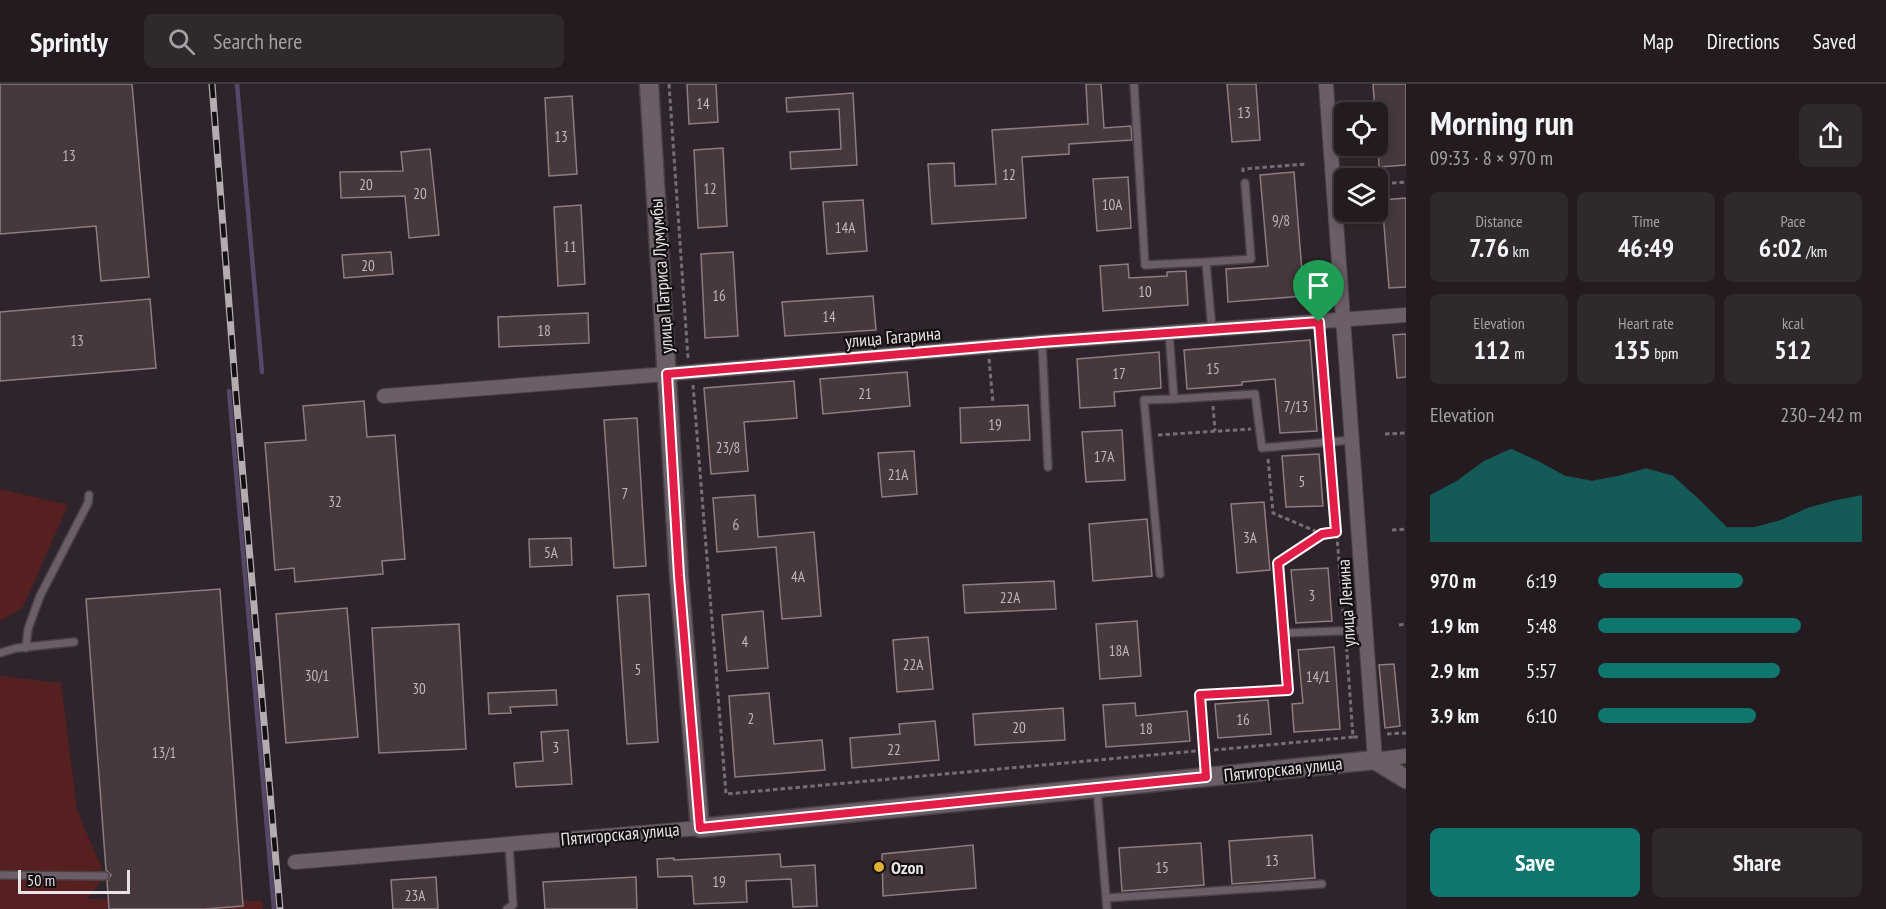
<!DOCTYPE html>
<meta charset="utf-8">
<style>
body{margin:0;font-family:"PT Sans Narrow",sans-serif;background:#2f282d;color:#f1f3f6;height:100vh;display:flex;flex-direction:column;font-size:22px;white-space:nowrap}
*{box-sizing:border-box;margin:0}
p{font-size:20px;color:#a3a1a5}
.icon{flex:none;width:33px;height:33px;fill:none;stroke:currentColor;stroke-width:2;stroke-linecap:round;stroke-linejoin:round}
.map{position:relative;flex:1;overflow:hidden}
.side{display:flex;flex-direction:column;background:#231b20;width:480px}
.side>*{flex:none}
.tools{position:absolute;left:1334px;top:18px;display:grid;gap:12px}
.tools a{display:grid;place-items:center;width:54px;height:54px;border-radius:9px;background:#231b20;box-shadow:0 3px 9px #0003,0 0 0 2px #40393e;font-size:30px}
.scale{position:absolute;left:18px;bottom:15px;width:112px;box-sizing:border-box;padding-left:6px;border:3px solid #e8e1e5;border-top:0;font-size:16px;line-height:21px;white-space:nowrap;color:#e8e1e5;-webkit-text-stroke:4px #140f12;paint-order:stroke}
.pin{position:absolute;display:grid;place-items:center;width:51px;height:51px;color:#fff;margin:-62px -26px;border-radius:50% 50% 50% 0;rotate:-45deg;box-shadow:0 0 6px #0007}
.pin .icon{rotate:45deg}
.round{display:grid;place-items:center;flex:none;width:63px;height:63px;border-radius:9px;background:#2f282d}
.head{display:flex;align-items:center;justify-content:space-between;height:102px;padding:0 24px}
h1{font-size:33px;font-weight:700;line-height:45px}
.metrics{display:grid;grid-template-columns:repeat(3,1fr);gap:9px;height:102px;padding:6px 24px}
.metrics div{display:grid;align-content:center;border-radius:9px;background:#2f282d;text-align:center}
.metrics b{font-size:26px;font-weight:700}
.metrics small{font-size:16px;font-weight:400}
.metrics p{font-size:16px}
.chart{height:168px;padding:12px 24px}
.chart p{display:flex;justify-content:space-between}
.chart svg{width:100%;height:108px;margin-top:6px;fill:#0f766e;opacity:.7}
.primary-button{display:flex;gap:12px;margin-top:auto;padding:12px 24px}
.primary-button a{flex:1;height:69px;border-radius:9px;background:#0f766e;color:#fff;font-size:24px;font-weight:700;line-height:69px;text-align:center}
.primary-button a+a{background:#2f282d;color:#f1f3f6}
ul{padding:0 24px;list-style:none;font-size:20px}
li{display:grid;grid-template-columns:96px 72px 1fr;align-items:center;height:45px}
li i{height:15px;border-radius:8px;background:#0f766e}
header{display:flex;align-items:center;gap:36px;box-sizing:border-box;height:84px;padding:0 30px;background:#231b20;border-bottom:2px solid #40393e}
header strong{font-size:28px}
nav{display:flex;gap:33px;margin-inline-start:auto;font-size:21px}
.search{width:420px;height:54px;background:#2f282d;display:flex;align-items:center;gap:15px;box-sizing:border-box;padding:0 21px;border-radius:9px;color:#a3a1a5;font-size:22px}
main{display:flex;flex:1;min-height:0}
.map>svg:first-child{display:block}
</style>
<header>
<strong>Sprintly</strong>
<div class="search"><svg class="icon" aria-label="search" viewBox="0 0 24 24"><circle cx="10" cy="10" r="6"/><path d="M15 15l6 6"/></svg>Search here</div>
<nav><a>Map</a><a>Directions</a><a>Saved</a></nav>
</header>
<main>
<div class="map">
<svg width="1406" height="825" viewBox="0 0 1406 825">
<rect width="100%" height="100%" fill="#2f242b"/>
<path fill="#562020" d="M0 405 68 421 23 523 0 537Z
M0 592 61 599 77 726 105 792 87 815 262 817 263 825H0Z"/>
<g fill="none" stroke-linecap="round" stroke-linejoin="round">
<path stroke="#564667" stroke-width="4.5" d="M237 0 262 288
M229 307 274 825"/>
</g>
<path fill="#46383c" stroke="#8d7d81" stroke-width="1.5" d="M0 0H132L149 193 101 197 96 142 0 150Z
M687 0H716L718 38 689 40Z
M1086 0H1101L1104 44 1131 42 1132 56 1069 60V70L1022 73 1026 134 932 140 928 80 954 79 955 102 996 100 992 46 1088 40Z
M1227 0H1256L1260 56 1232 58Z
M1373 0H1406V81L1379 83 1377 28H1375Z
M853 9 857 81 791 85 790 68 841 65 839 25 787 28 786 14Z
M572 12 577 90 549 92 545 14Z
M723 64 727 142 698 144 694 66Z
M430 65 439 151 409 154 405 112 341 114 340 88 403 87 401 68Z
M1294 88 1304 212 1228 218 1226 185 1268 182 1260 91Z
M1128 93 1131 144 1097 147 1093 95Z
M1406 114V203L1389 204 1382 116Z
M863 116 867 167 827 170 823 118Z
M581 121 585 200 558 202 554 123Z
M391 168 393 190 344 194 342 171Z
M733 168 738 252 705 254 701 170Z
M1128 180 1129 194 1167 192V188L1186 187 1188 221 1103 227 1100 182Z
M873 212 876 246 785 252 782 218Z
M150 215 156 284 0 297V228Z
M588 229 589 259 499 263 498 233Z
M1406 250V293L1397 294 1393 251Z
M1310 256 1317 347 1280 349 1275 295 1242 298V301L1187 305 1184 266Z
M1159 268 1161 304 1114 308 1115 322 1080 324 1077 275Z
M907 288 910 322 823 330 820 295Z
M794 297 797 334 744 338 748 387 711 390 704 304Z
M364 317 367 353 395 351 405 475 382 477 383 490 295 498 294 484 275 486 265 359 306 356 303 322Z
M1028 321 1030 356 961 359 960 324Z
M637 334 646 482 614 484 604 336Z
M1122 346 1125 396 1086 398 1082 348Z
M914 367 917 410 882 413 878 369Z
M1319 370 1323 422 1286 423 1282 372Z
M755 411 758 453 814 448 821 532 782 535 776 463 717 468 713 414Z
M1264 418 1270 486 1237 489 1231 420Z
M1147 435 1152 492 1093 497 1089 440Z
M571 454 572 481 530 483 529 455Z
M1328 484 1332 537 1296 539 1291 486Z
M1054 497 1056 525 965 529 963 501Z
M220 505 243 822 205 825H109L107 797 111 791 106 786 86 515Z
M649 510 658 658 627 660 617 512Z
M347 524 358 653 286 659 276 530Z
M763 527 768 584 727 587 722 531Z
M1137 537 1141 592 1100 595 1096 540Z
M459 540 466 665 379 669 372 544Z
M928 553 933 605 897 608 893 556Z
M1334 563 1340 645 1294 648 1292 620 1303 619 1298 566Z
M1394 580 1400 642 1385 644 1379 581Z
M556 606 557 621 510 623 511 629 489 630 488 609Z
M769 609 774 660 822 656 825 686 735 693 729 612Z
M1268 616 1271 650 1218 654 1215 620Z
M1135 619 1136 632 1187 627 1190 657 1106 663 1103 621Z
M1063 624 1065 656 975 661 973 630Z
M935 637 939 676 852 684 850 654 900 650 899 640Z
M568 646 572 700 516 703 514 679 543 677 541 648Z
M1312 751 1315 794 1232 800 1229 757Z
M1201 759 1204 801 1122 807 1119 764Z
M973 761 976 804 883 812 882 770Z
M780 770 781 783 815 781 817 822 793 823 791 795 746 797 747 818 694 820 692 792 658 793 657 775 674 774V776Z
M436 793 438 825H393L391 796Z
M636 793 637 825H545L543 798Z"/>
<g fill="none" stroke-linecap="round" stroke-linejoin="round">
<defs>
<path id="service" d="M1134 0 1145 181 1206 178 1212 246
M1206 178 1251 175 1245 99
M1042 258 1048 383
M1174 315 1255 310 1262 364 1352 356
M1160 490 1144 316 1174 315 1169 249
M26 564 28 545 40 512 88 419 89 411
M0 569 17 564 74 558
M1206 692 1200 611 1288 606 1284 549 1366 546
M1097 705 1107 825
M0 791 105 792
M1106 814 1322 800
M507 825 513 821 509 760"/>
<path id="minor" d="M1326 0 1375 676 1406 672
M384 312 667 290 1042 258 1406 231
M295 778 700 744"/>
<path id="tertiary" d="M649 0 679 492 700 744 1375 676 1406 695"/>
</defs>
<use href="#service" stroke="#494046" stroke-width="10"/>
<use href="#minor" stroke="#494046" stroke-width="16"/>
<use href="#tertiary" stroke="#494046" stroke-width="21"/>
<path stroke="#776e74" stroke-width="3" stroke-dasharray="4.5 3" stroke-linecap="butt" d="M669 0 688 274
M1243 88V85L1306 80
M1377 100 1406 98
M1321 251 1328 349
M989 275 993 319
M693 301 726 710 1196 667
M1213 322 1215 347
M1385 350 1406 349
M1158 351 1251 345
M1330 368 1344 538
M1268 375 1273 429 1322 450 1336 449
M1392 446 1406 445
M1283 539 1278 479 1322 450
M1399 541 1406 540
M1346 556 1353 653H1360
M1387 650 1406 649
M1214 666 1353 653"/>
<use href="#service" stroke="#6b5e66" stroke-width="7"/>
<use href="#minor" stroke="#6b5e66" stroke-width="14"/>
<use href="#tertiary" stroke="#6b5e66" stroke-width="18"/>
<defs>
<path id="rail" d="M212 0 236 311 280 825"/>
</defs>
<use href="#rail" stroke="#b4acb1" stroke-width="7"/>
<use href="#rail" stroke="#140f12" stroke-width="4.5" stroke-dasharray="14" stroke-linecap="butt"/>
</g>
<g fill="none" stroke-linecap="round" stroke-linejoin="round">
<defs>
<path id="route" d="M1319 238 1336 448 1322 450 1278 479 1288 606 1200 611 1206 693 700 744 679 492 667 290 1042 258Z"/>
</defs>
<use href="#route" stroke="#fff" stroke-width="12"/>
<use href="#route" stroke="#e11d48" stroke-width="8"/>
</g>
<circle fill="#dfb133" stroke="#140f12" stroke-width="2" cx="879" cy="783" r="6"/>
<g text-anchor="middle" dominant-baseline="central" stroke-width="4.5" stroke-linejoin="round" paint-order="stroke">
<g font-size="15" fill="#c0b7bb">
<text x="703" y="19">14</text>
<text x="1244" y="28">13</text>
<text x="561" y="52">13</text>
<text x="69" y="71">13</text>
<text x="1009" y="90">12</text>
<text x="366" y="100">20</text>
<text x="710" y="104">12</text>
<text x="420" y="109">20</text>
<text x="1112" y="120">10А</text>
<text x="1281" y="136">9/8</text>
<text x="845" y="143">14А</text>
<text x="570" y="162">11</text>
<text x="368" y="181">20</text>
<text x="1145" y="207">10</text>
<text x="719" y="211">16</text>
<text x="829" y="232">14</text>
<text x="544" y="246">18</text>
<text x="77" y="256">13</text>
<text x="1213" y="284">15</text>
<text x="1119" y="289">17</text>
<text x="865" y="309">21</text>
<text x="1296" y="322">7/13</text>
<text x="995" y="340">19</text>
<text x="728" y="363">23/8</text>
<text x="1104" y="372">17А</text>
<text x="898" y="390">21А</text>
<text x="1302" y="397">5</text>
<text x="625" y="409">7</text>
<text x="335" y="417">32</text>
<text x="736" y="440">6</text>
<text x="1250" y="453">3А</text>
<text x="551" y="468">5А</text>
<text x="798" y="492">4А</text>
<text x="1312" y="511">3</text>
<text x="1010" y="513">22А</text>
<text x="745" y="557">4</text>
<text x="1119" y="566">18А</text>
<text x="913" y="580">22А</text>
<text x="638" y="585">5</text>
<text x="317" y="591">30/1</text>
<text x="1318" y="592">14/1</text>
<text x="419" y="604">30</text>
<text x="751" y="634">2</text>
<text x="1243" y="635">16</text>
<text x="1019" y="643">20</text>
<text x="1146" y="644">18</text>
<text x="556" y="663">3</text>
<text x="894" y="665">22</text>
<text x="164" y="668">13/1</text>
<text x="1272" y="776">13</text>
<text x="1162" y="783">15</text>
<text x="719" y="797">19</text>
<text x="415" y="811">23А</text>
</g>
<g font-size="18" fill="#e8e1e5" stroke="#140f12">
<text transform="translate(661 192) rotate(-94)">улица Патриса Лумумбы</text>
<text transform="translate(893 253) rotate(-5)">улица Гагарина</text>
<text transform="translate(1346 519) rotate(-94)">улица Ленина</text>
<text transform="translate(1283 685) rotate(-6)">Пятигорская улица</text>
<text transform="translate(620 750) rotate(-5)">Пятигорская улица</text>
</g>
<g font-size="18" font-weight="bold" fill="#e8e1e5" stroke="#140f12" text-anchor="start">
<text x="891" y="783">Ozon</text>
</g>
</g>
</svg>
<div class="tools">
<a><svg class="icon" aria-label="locate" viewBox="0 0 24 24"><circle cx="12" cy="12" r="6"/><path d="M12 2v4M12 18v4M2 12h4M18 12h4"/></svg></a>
<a><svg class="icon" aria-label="layers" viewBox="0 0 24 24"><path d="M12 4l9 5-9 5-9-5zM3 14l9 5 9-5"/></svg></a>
</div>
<div class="scale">50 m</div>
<div class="pin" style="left:1319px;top:238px;background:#1e9e55"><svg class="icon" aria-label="arrive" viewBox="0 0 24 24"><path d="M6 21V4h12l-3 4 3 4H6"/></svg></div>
</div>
<section class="side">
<div class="head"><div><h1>Morning run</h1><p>09:33 · 8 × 970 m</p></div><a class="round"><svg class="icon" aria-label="share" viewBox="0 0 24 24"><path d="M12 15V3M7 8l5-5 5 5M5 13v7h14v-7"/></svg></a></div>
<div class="metrics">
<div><p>Distance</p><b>7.76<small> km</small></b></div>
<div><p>Time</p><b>46:49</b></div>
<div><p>Pace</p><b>6:02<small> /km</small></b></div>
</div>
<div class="metrics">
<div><p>Elevation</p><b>112<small> m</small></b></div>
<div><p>Heart rate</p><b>135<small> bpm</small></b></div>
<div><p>kcal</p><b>512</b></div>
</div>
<div class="chart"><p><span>Elevation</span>230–242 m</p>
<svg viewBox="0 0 160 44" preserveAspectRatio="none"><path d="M0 44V25L10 19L20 11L30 6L40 11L50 17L60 19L70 17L80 14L90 17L100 27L110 38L120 38L130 35L140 30L150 27L160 25V44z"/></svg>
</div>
<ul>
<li><b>970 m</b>6:19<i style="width:55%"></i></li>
<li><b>1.9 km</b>5:48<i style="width:77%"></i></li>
<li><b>2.9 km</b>5:57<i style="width:69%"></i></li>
<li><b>3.9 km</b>6:10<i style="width:60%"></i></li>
</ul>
<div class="primary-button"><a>Save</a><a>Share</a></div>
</section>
</main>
